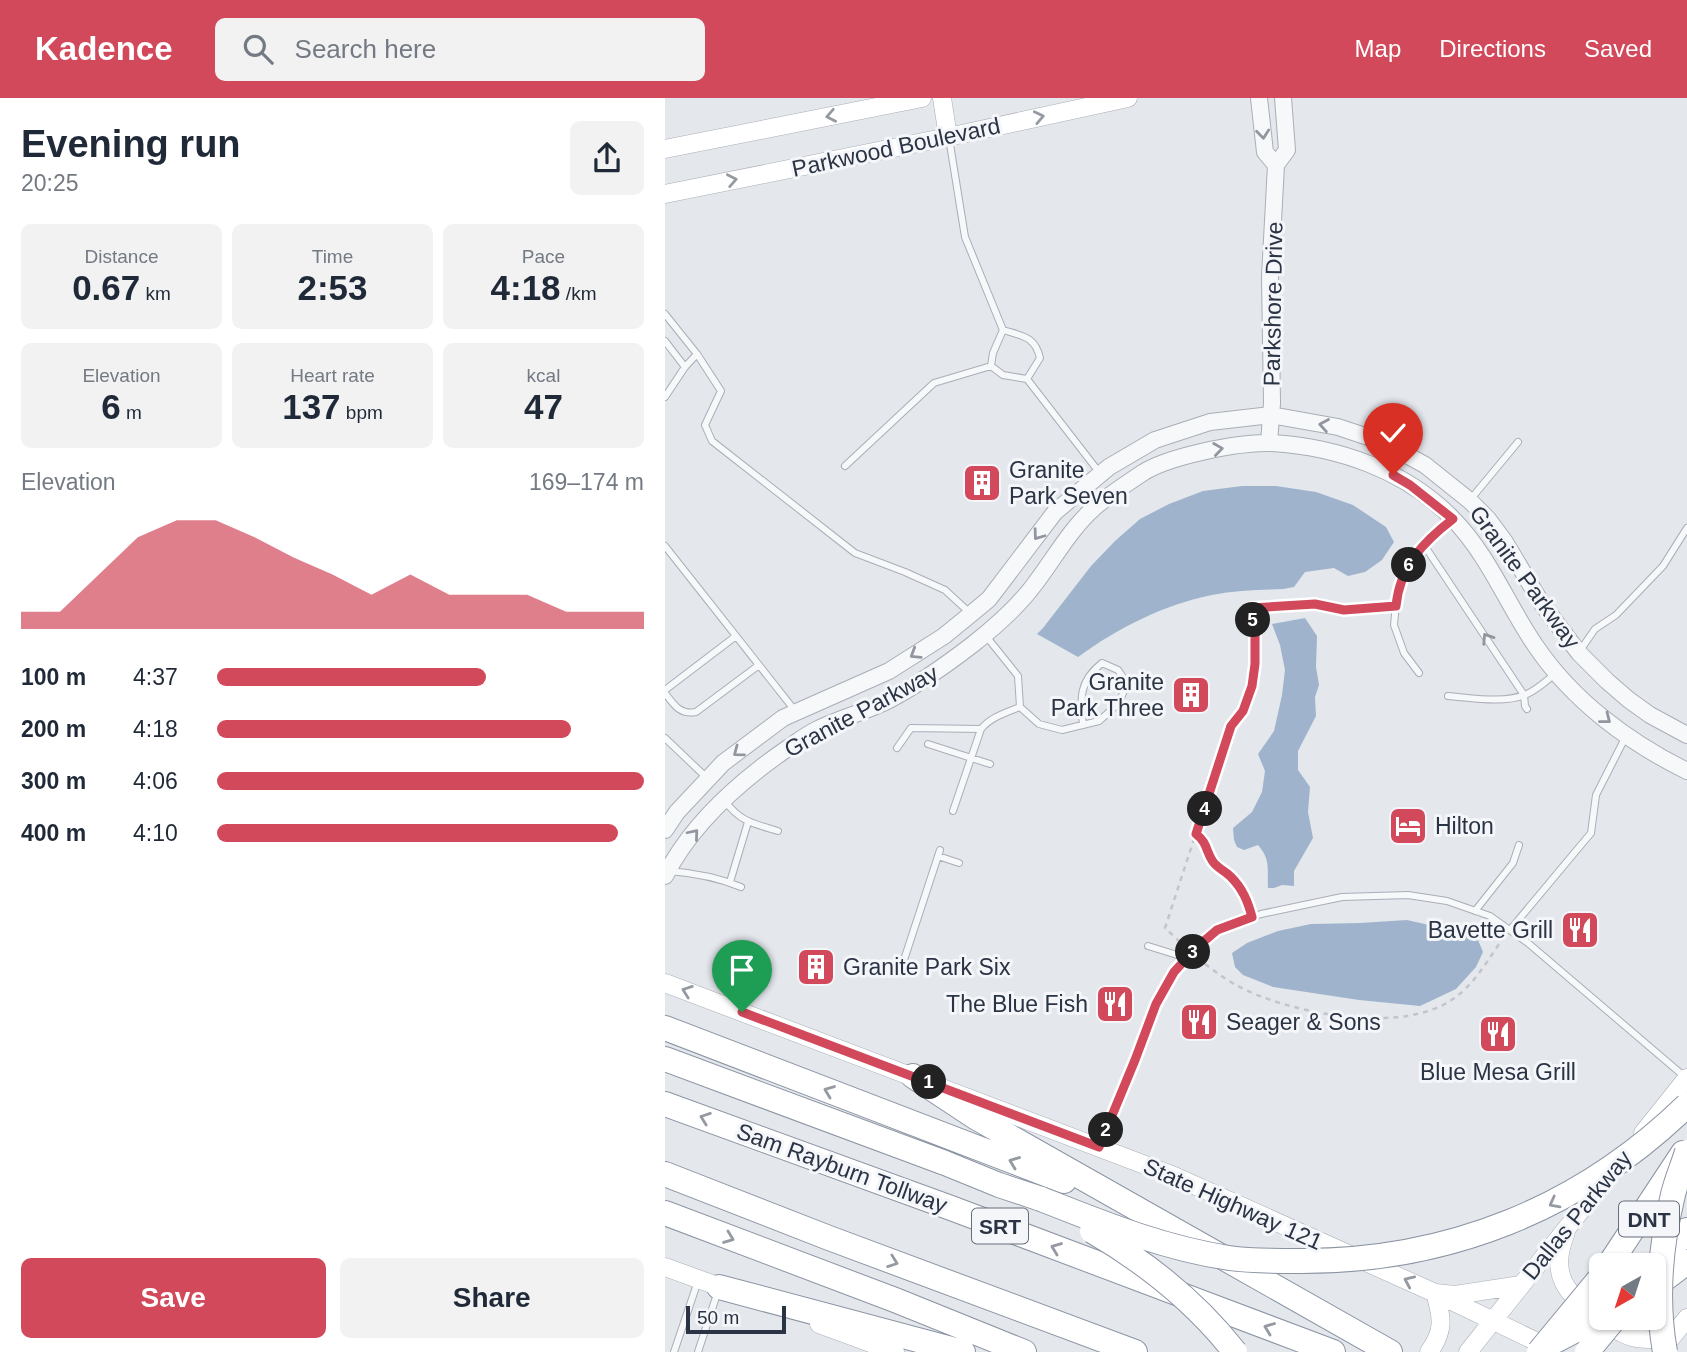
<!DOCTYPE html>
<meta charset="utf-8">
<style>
body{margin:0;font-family:Arial,sans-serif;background:#f2f2f3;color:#1f2937;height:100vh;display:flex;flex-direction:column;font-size:26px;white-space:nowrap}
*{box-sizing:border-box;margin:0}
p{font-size:23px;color:#747a83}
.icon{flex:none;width:38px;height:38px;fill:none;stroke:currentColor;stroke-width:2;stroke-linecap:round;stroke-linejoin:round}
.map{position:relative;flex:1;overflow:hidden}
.panel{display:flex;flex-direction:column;background:#fff;width:665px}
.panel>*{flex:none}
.needle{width:46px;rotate:219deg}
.fabs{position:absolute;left:924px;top:1155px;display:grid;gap:14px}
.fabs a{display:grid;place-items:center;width:77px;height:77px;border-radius:10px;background:#fff;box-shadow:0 2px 5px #0004;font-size:35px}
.scale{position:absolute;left:21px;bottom:18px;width:100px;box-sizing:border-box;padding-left:7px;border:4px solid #2b3445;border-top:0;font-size:19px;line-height:24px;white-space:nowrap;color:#2b3445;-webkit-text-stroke:5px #f4f6f9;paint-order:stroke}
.pin{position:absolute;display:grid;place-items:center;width:60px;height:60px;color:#fff;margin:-72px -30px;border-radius:50% 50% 50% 0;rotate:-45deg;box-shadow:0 0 7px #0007}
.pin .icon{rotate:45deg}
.km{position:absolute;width:35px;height:35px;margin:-18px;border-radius:50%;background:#222;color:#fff;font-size:19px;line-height:35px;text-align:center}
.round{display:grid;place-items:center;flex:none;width:74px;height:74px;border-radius:10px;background:#f2f2f3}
.head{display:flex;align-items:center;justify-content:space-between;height:119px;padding:0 21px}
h1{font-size:38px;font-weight:700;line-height:52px}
.metrics{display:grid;grid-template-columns:repeat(3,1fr);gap:10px;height:119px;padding:7px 21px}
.metrics div{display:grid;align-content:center;border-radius:10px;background:#f2f2f3;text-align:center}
.metrics b{font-size:35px;font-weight:700}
.metrics small{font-size:19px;font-weight:400}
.metrics p{font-size:19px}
.chart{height:196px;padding:14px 21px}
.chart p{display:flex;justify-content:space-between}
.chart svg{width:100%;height:126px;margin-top:7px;fill:#d1495b;opacity:.7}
.action{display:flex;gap:14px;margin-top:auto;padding:14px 21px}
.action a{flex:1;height:80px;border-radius:10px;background:#d1495b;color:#fff;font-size:28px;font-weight:700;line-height:80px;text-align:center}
.action a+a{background:#f2f2f3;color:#1f2937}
ul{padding:0 21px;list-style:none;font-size:23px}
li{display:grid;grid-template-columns:112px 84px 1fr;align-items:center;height:52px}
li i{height:18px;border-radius:9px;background:#d1495b}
header{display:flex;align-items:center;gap:42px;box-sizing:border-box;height:98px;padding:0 35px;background:#d1495b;color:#fff}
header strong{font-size:33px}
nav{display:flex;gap:38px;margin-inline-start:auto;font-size:24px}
.search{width:490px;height:63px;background:#f2f2f3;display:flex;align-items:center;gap:18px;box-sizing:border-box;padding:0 24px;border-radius:10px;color:#747a83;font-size:26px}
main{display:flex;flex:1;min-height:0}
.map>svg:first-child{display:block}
</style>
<header>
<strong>Kadence</strong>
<div class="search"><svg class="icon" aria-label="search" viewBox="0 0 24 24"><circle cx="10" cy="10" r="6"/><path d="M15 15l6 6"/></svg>Search here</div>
<nav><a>Map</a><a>Directions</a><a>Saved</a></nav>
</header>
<main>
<section class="panel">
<div class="head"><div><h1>Evening run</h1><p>20:25</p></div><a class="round"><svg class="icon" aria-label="share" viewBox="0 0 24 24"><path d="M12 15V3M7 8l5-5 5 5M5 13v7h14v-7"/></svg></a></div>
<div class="metrics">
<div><p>Distance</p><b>0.67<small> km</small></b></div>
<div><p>Time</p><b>2:53</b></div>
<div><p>Pace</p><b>4:18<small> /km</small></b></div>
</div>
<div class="metrics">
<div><p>Elevation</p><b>6<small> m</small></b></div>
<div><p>Heart rate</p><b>137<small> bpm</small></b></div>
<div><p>kcal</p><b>47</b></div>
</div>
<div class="chart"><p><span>Elevation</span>169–174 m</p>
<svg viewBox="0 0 160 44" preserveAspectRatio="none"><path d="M0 44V38L10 38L20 25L30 12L40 6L50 6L60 12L70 19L80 25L90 32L100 25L110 32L120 32L130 32L140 38L150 38L160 38V44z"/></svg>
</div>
<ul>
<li><b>100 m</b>4:37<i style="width:63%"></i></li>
<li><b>200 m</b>4:18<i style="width:83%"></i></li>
<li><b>300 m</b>4:06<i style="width:100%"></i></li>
<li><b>400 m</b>4:10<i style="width:94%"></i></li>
</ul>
<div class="action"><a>Save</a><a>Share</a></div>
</section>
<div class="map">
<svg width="1022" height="1254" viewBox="0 0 1022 1254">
<rect width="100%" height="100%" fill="#e4e7ec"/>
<path fill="#9fb4cc" d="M577 388H611L651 394 688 407 721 429 729 444 717 462 700 474 683 478 669 470 640 474 629 489 618 491C594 492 570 492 547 497 498 507 453 530 413 559L372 536 378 530 426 468 450 443 475 421 504 406 538 393Z
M640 520 652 538 651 569 654 587 650 599 651 618 633 653V672L645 689 643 714 648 740 629 773V788L617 787 609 790H603C602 771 606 762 593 747L579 752 572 749 569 742 568 730 587 714 597 694 600 673 593 656 609 633 617 597 620 572 615 547 607 526Z
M742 822 786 832 813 842 818 854 811 869 791 891 755 908 694 902 608 889 578 877 570 869 567 855 582 845 613 833 646 826 695 825Z"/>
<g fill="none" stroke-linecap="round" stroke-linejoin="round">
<defs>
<path id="service" d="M284 40 300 139 338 232 328 255 326 268 338 277 362 281 434 374
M0 216 32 256 56 293 40 327 47 343 190 455 240 474 280 492 305 515
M338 232C357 238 370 238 375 260L362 281
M0 243 20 269
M0 299 20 269 32 256
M180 368 269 285 326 268
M805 402 853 344
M759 447 859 597 860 608 862 611
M0 448 131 614
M587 510 650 506 679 512 731 507
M914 554 930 531 951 517 998 468 1022 430
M754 575 739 555 729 527 732 495 745 464 764 440 786 422
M0 592 71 538
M0 595C9 607 15 617 31 614L94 567
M783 598C808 600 839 606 862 596 873 591 881 583 890 576
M355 609 374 626 397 632 434 623 454 605 462 585 453 572 437 565C414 583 415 600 418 627
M0 640 42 680
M263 646 325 666
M232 650 246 630 316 631
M60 703C75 724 90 726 113 733
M288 713 316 631C326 619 340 615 355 609L353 578 321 538
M273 758 294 765
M4 773C30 775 52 779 76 789
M65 784 83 724
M810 813 848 765 854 747
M845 832 926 735 931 697 960 640
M483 848 522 860
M236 871 275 752
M434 1048 470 962 491 906 509 874 531 850 552 832 596 816 677 799 743 797 782 803 825 818 863 845 1020 979
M9 1254 33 1183
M33 1254 53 1193"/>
<path id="tertiary" d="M594 0 600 54 611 67
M604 345 607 305 605 179 611 67 622 52 618 0
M0 732 12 714 58 665 118 620 224 573 279 538 306 516 324 501 390 414 444 369 490 342 545 324 606 317 673 329 706 340 727 349 760 367 805 403 823 421 840 444 877 506 914 555 942 583 964 602 985 617 1022 637
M0 778C27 725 75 683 123 650 132 644 141 637 151 632 174 620 201 614 224 602 254 586 281 567 307 547 330 529 352 510 369 487 389 461 405 431 430 409 444 397 464 384 479 374 494 365 512 360 528 356 551 350 584 344 607 345 673 349 740 372 787 420 823 456 842 506 870 547 907 602 963 644 1022 673"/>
<path id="secondary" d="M277 0 283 39
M0 51 257 0
M0 96 283 39 463 0
M0 885 509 1078 770 1195 889 1252
M978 1035 1022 980
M900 1137C894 1153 891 1169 899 1185 908 1203 951 1236 971 1240 982 1242 994 1241 1004 1241
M0 1169 66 1193
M154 1226 230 1254
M998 1250 1022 1220
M764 1254C780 1232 777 1219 770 1195L790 1197 856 1187
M803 1254 945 1076"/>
<path id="motorway" d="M0 930 399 1083
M0 961 280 1065 334 1087 376 1101
M248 978 310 1019 725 1254
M0 1006 286 1110 668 1254
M0 1076 164 1140 470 1254
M0 1115 230 1202 359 1254
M944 1167 1018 1055
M991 1169 1022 1132
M54 1189 298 1254
M989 1189 1022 1164"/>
</defs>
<use href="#service" stroke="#a9aeb7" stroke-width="8"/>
<use href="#tertiary" stroke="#a9aeb7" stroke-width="18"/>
<use href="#secondary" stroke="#a9aeb7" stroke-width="19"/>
<use href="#motorway" stroke="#8b94a3" stroke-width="26"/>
<path stroke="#c2c5cb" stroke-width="2.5" stroke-dasharray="5 5" stroke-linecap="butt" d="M533 737C543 745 541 757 549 766 553 770 559 773 563 776 574 785 580 796 584 809
M515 844 500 830 566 628C569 624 574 620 577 615 593 591 592 545 588 517
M532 860C548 872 563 884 581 892 634 917 738 936 788 901 811 885 823 861 839 839"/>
<use href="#service" stroke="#f7f8fa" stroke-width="6"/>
<use href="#tertiary" stroke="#f7f8fa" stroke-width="16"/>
<use href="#secondary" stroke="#fff" stroke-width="18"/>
<use href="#motorway" stroke="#fff" stroke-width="24"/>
<defs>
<path id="motorway-bridge" d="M376 1101C437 1125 498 1150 564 1160 586 1163 610 1163 633 1163 782 1164 915 1111 1022 1007
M427 1133C482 1165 530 1203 570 1254
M886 1245 936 1219
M874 1254 936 1179
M922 1254 950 1220
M1000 1254C991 1203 995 1151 1007 1101 1010 1085 1017 1070 1022 1054"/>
</defs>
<use href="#motorway-bridge" stroke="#8b94a3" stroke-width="26" stroke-linecap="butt"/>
<use href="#motorway-bridge" stroke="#fff" stroke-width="24"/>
</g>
<defs><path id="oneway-chevron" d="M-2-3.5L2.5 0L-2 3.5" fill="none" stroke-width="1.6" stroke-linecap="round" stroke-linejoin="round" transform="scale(1.75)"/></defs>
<g stroke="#959aa2">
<use href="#oneway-chevron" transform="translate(166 18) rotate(169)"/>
<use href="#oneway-chevron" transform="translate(374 19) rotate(-12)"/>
<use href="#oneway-chevron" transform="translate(67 82) rotate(-11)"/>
<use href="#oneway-chevron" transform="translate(22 893) rotate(-160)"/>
<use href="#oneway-chevron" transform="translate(164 993) rotate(-159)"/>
<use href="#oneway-chevron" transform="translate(40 1020) rotate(-160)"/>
<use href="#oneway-chevron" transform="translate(349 1064) rotate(-159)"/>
<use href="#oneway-chevron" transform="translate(889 1105) rotate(152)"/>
<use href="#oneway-chevron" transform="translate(64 1140) rotate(21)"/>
<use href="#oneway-chevron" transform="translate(391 1150) rotate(-159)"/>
<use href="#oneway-chevron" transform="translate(228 1164) rotate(20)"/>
<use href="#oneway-chevron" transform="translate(744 1183) rotate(-156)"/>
<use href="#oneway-chevron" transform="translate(604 1230) rotate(-159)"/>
</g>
<g stroke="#9196a0">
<use href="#oneway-chevron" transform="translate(598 36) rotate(84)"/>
<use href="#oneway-chevron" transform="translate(659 327) rotate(-170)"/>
<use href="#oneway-chevron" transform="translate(553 351) rotate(-8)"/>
<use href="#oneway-chevron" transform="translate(373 437) rotate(126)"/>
<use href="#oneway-chevron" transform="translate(822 540) rotate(-123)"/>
<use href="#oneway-chevron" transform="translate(250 556) rotate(148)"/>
<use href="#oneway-chevron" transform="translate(941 621) rotate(38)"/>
<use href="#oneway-chevron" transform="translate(73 654) rotate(143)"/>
<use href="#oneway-chevron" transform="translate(29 736) rotate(-50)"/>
</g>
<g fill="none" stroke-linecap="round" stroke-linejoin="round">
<defs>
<path id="route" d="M77 914 434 1049 470 962 491 906 509 874 531 850 552 832 587 819C583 804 578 791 566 779 561 774 553 770 549 765 541 755 543 745 531 736L566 628 578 613 587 588 590 566V533L587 510 650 506 679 512 731 508C735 468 758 444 788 421L745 387 728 377"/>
</defs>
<use href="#route" stroke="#fff" stroke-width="14"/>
<use href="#route" stroke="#d1495b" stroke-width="9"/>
</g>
<defs>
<symbol id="building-square" viewBox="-11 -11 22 22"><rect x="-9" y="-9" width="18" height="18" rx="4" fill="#d1495b" stroke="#f4f6f9"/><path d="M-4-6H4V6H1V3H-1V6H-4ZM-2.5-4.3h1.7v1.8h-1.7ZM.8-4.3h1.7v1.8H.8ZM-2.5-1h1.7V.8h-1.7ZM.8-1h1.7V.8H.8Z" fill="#fff"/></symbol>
<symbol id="hotel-square" viewBox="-11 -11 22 22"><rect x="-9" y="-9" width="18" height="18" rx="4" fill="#d1495b" stroke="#f4f6f9"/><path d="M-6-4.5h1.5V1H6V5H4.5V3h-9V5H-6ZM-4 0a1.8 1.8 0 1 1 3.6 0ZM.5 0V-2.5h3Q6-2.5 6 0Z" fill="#fff"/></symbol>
<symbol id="restaurant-square" viewBox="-11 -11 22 22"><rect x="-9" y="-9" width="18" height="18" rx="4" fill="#d1495b" stroke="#f4f6f9"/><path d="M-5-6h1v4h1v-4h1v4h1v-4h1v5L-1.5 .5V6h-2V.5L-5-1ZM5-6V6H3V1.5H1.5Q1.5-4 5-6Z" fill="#fff"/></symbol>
</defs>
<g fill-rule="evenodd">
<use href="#building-square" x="295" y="363" width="44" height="44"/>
<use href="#building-square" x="504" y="575" width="44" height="44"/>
<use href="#hotel-square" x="721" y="706" width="44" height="44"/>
<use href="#restaurant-square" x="893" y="810" width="44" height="44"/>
<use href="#building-square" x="129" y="847" width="44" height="44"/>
<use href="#restaurant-square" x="428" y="884" width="44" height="44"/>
<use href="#restaurant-square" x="512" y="902" width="44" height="44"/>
<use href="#restaurant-square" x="811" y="914" width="44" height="44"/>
</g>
<g text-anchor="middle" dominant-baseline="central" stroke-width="6" stroke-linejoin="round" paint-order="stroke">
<g fill="#f4f6f9" stroke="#676e7b" stroke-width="2">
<rect x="954" y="1103.5" width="60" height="35" rx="5"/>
<rect x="307" y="1110.5" width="56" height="35" rx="5"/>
</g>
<g font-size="21" font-weight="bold" fill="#2b3445">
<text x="984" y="1121">DNT</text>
<text x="335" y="1128">SRT</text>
</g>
<g font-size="23" fill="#2b3445" stroke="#f4f6f9">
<text transform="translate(231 49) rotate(-12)">Parkwood Boulevard</text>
<text transform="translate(608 206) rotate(-89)">Parkshore Drive</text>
<text transform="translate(860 479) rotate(54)">Granite Parkway</text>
<text transform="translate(196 613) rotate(-28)">Granite Parkway</text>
<text transform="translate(177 1070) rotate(20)">Sam Rayburn Tollway</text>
<text transform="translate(568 1106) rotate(24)">State Highway 121</text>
<text transform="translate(912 1117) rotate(-51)">Dallas Parkway</text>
</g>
<g font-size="23" fill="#2b3445" stroke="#f4f6f9" text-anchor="start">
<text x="344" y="372">Granite<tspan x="344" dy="26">Park Seven</tspan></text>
<text x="499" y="584" text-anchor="end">Granite<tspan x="499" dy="26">Park Three</tspan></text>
<text x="770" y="728">Hilton</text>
<text x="888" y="832" text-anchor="end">Bavette Grill</text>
<text x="178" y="869">Granite Park Six</text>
<text x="423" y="906" text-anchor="end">The Blue Fish</text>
<text x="561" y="924">Seager &amp; Sons</text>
<text x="833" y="974" text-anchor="middle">Blue Mesa Grill</text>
</g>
</g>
</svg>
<div class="fabs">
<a><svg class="needle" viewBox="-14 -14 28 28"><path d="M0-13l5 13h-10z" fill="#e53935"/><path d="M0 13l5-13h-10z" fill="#747a83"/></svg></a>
</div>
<div class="scale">50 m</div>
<div class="pin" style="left:77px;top:914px;background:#1e9e55"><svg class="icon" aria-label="arrive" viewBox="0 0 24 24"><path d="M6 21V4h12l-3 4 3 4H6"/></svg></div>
<div class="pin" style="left:728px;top:377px;background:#d93025"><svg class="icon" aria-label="check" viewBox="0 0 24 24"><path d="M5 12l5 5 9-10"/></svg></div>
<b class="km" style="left:264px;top:984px">1</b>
<b class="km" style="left:441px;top:1032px">2</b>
<b class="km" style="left:528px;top:854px">3</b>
<b class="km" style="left:540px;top:711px">4</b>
<b class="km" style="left:588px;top:522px">5</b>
<b class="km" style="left:744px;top:467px">6</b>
</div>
</main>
